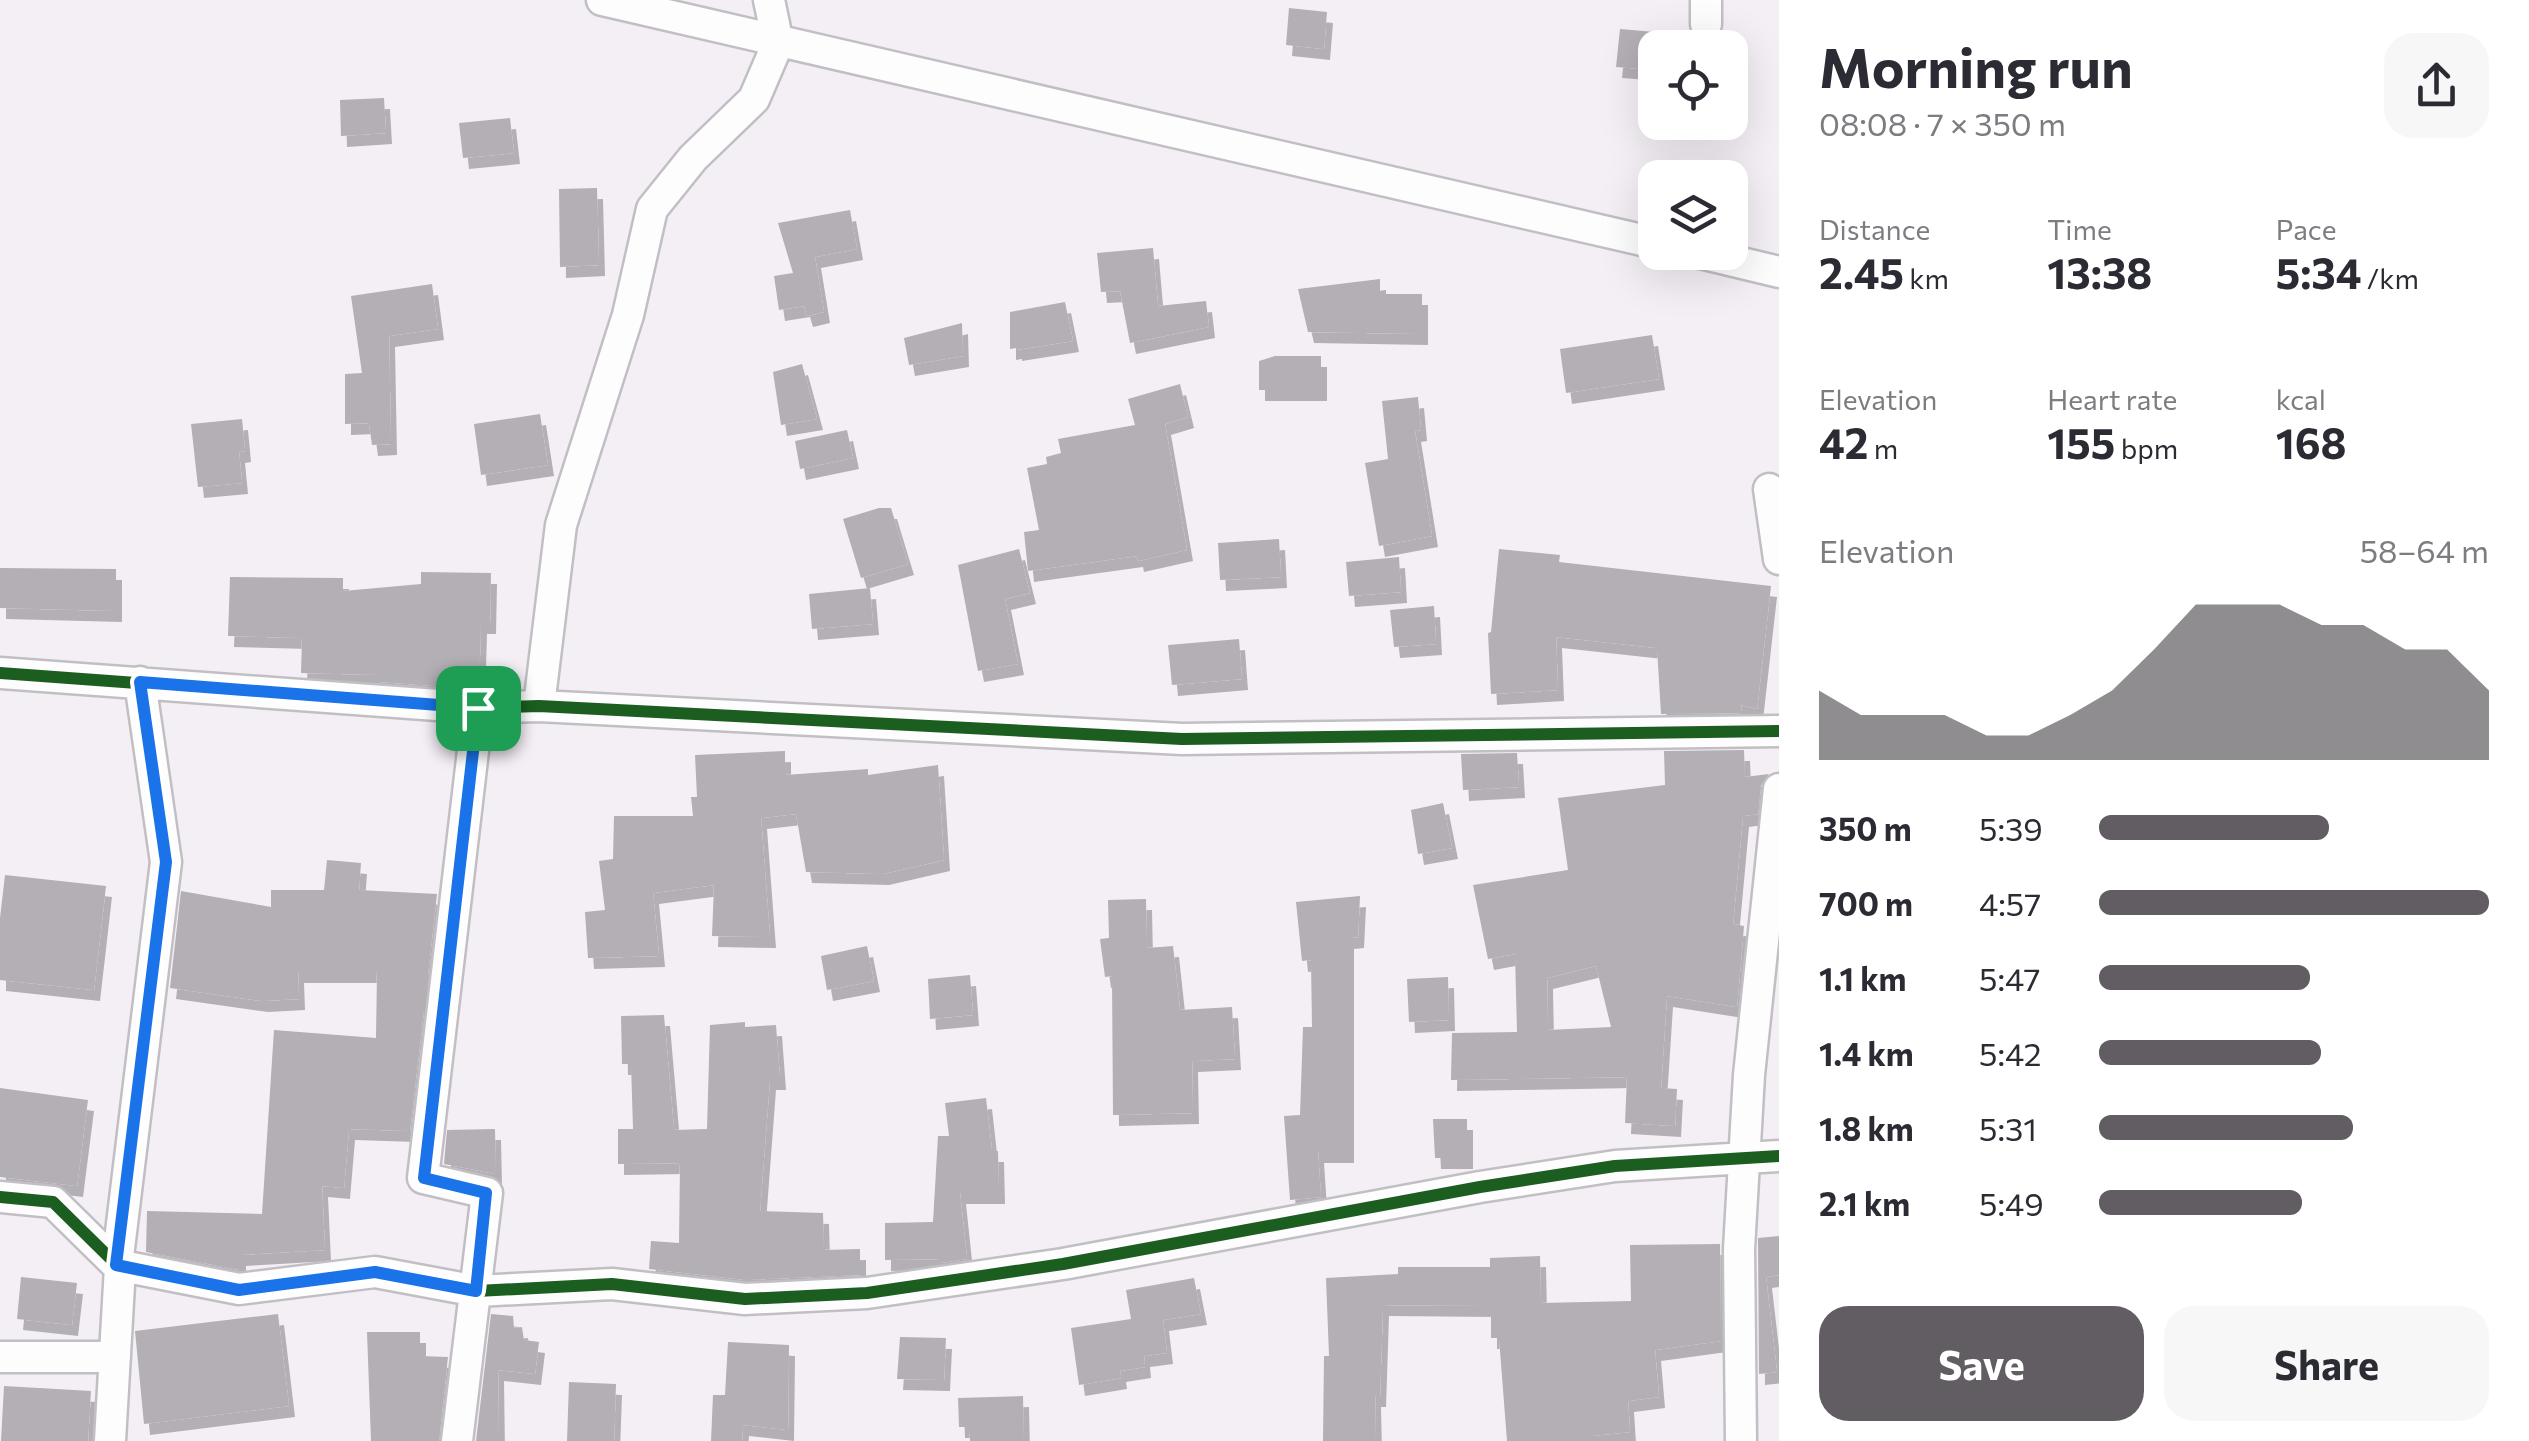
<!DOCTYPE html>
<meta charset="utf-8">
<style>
body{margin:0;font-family:Commissioner,sans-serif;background:#f7f7f7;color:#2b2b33;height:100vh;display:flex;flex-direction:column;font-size:38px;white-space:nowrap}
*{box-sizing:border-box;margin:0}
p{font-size:32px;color:#7c7c81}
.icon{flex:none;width:55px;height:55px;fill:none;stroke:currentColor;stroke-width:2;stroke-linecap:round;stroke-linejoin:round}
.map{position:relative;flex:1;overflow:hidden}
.details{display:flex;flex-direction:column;background:#fff;width:750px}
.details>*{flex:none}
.buttons{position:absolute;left:1638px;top:30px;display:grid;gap:20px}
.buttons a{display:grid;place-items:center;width:110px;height:110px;border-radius:20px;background:#fff;box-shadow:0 10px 40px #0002;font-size:50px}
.pin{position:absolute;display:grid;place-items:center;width:85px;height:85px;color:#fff;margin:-42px;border-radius:20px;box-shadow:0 5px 15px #0006}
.round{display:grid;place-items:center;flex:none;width:105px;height:105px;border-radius:30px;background:#f7f7f7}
.head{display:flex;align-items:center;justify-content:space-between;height:170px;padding:0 40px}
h1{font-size:55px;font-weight:700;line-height:75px}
.metrics{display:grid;grid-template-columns:repeat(3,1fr);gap:15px;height:170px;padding:10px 40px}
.metrics div{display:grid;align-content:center}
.metrics b{font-size:42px;font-weight:700}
.metrics small{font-size:28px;font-weight:400}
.metrics p{font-size:28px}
.chart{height:280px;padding:20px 40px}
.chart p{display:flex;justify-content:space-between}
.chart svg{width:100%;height:180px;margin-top:10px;fill:#615d62;opacity:.7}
.primary-button{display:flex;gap:20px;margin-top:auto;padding:20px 40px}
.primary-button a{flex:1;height:115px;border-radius:30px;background:#615d62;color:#fff;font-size:40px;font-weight:700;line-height:115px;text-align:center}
.primary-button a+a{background:#f7f7f7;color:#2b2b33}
ul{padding:0 40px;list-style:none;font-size:32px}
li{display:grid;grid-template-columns:160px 120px 1fr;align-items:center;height:75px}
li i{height:25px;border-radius:12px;background:#615d62}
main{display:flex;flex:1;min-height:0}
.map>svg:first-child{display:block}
</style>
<main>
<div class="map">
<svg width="1779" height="1441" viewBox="0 0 1779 1441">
<defs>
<filter id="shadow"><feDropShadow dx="6" dy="11" stdDeviation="0" flood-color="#0004"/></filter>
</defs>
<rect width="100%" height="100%" fill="#f4eff5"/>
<path fill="#b3afb4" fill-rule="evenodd" filter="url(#shadow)" d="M1289 8 1327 12 1324 49 1286 45Z
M1620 29 1655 32V70L1616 67Z
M384 98 386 133 341 136 340 100Z
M510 118 514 153 463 158 459 123Z
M597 188 599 265 560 267 559 189Z
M850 210 857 249 815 257 824 312 807 316 804 306 779 310 774 276 793 273 778 223Z
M1153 248 1158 306 1206 301 1209 327 1130 343 1120 291 1101 292 1097 253Z
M1380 279V294H1422V334L1308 332 1298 289Z
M432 284 438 329 389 336 391 444 372 445 369 423 345 424V374L362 373 351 296Z
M1065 302 1073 341 1016 350V348L1010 349V312Z
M962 323 963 356 909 365 904 338Z
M1652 335 1659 379 1566 393 1560 349Z
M1275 356H1321V390H1259V361Z
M802 364 817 419 781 425 773 372Z
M1180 384 1188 417 1165 424 1187 550 1138 561 1137 556 1028 571 1024 532 1039 530 1027 468 1047 464 1046 457 1061 453 1058 439 1135 425 1128 399Z
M1418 397 1421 430 1415 431 1432 536 1379 546 1365 463 1388 459 1382 401Z
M540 414 548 465 481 475 474 424Z
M242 419 245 451 239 452 242 483 198 487 191 424Z
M847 430 853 458 800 469 795 441Z
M879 508H891L908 564 861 578 843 519Z
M1279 539 1281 577 1220 580 1218 543Z
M1019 549 1030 593 1005 599 1018 664 978 671 958 565Z
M1499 549 1560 555 1559 562 1771 586 1757 709 1741 705 1742 713 1661 714 1657 648 1556 637 1558 690 1491 694 1488 633 1491 632Z
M1399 557 1401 592 1349 596 1346 562Z
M0 568 116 569V611L0 608Z
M421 572 491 573 490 623H481L479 689 380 682V675L301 673 302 638 228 636 230 577 343 578V591L421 584Z
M870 588 873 624 812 629 809 594Z
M1434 606 1436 644 1394 647 1390 610Z
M1239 639 1242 679 1172 685 1168 645Z
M1744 750 1745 777 1769 774 1761 786 1758 814 1743 816 1733 924 1744 926 1737 1007 1667 996 1661 1088 1677 1089 1675 1126 1625 1123 1627 1077 1451 1080 1452 1033 1517 1032 1515 954 1488 959 1473 885 1568 870 1558 798 1665 785 1664 751ZM1596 966 1611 1027 1548 1030 1547 978Z
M785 751V775L868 769V775L938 765 944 860 883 874 806 872 796 814 761 818 770 937 712 936 714 885 653 893 659 956 588 958 585 912 605 910 599 861 613 859 614 816H693L691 797H697L695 755Z
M1517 753 1519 787 1463 790 1461 754Z
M1443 803 1452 848 1418 854 1411 810Z
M327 860 361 863 359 890 437 894 428 974H424V1010L410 1131 349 1129 344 1188 322 1186 325 1250 240 1255V1270L146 1252 147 1211 262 1214 274 1030 376 1038 377 972H298L299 999 262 1001 170 988 181 891 271 907V890H324Z
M5 875 106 886 94 990 0 980V918Z
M1360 896 1358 937 1348 938V1152H1318L1321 1197 1290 1200 1284 1116 1300 1115 1303 1027H1312L1311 960 1302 961 1296 902Z
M1146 899 1147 948 1173 946 1180 1010 1232 1007 1235 1059 1192 1061 1193 1113 1113 1115 1112 976 1105 977 1100 939 1109 938 1108 900Z
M867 946 874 981 827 990 821 956Z
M970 975 973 1015 930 1019 928 979Z
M1448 977 1449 1020 1409 1022 1407 979Z
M664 1015 674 1130 707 1129 710 1025 745 1022V1027L776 1025 780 1079H770L760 1211 823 1213 824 1250 860 1249V1275L746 1280 649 1269 651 1241 679 1243 680 1163 618 1164V1129H633L631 1064H622L621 1016Z
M0 1088 88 1100 77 1186 0 1177Z
M986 1098 992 1151H998L999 1193H960L967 1259 939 1263V1259L885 1260V1223L933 1222 938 1136H949L945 1103Z
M1433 1119H1467V1158H1435Z
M495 1129 496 1174 444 1164 447 1130Z
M1779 1236V1275L1766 1277 1777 1372 1759 1374 1758 1238Z
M1720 1244 1721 1341 1655 1350 1659 1397 1628 1401 1630 1432 1591 1436V1441H1507L1499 1338H1491V1306L1383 1305 1380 1396H1375L1376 1441H1323L1324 1356H1329L1326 1278 1398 1274V1267H1490V1258L1540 1256 1541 1303 1631 1301 1630 1245Z
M21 1277 77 1283 72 1325 17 1319Z
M1194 1278 1201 1314 1163 1320 1167 1353 1144 1356 1145 1367 1120 1371 1121 1378 1079 1385 1071 1328 1131 1319 1126 1290Z
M278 1314 289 1406 144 1424 135 1331Z
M491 1314 513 1316 514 1328 522 1327 524 1340 539 1342 535 1374 498 1370 499 1441H476Z
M367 1332H420V1356L448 1357 439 1441H371Z
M900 1337 946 1338 944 1380 897 1379Z
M728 1342 789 1345 788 1430 743 1425 742 1441H711L713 1395H725Z
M569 1382 616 1384 614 1441H567Z
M4 1386 91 1391 88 1441H1Z
M1023 1396 1024 1441H970L969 1427H959L958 1398Z"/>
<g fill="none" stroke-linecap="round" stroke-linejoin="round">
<defs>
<path id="street" d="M602 0 1655 243
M1706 24V0
M1696 252 1779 272
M1769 489 1779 559
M0 673 478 708 539 706 1182 739 1779 731
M539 706 561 525 628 315 652 209 693 158 754 99 778 43 769 0
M0 1197 53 1202 117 1265 239 1289 375 1272 477 1291 612 1284 745 1299 867 1293 1063 1264 1480 1187 1615 1166 1779 1156
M0 1357H115
M110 1441 120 1267 117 1265 166 862 140 682
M457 1441 487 1193 423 1178 478 708
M1741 1441 1739 1249 1749 1075 1779 789"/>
</defs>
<use href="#street" stroke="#c2bfc4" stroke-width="35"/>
<use href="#street" stroke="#fdfdfe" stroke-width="30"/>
<defs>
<path id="cycleway" d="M0 673 478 708 539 706 1182 739 1779 731
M0 1197 53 1202 117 1265 239 1289 375 1272 477 1291 612 1284 745 1299 867 1293 1063 1264 1480 1187 1615 1166 1779 1156"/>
</defs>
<use href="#cycleway" stroke="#fefcff" stroke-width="19"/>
<use href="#cycleway" stroke="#1b5e20" stroke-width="12"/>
</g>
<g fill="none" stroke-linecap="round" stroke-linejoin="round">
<defs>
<path id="route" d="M140 682 478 708 424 1178 486 1193 476 1291 375 1272 239 1290 116 1265 166 862Z"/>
</defs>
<use href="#route" stroke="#fff" stroke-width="20"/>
<use href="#route" stroke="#1a73e8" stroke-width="12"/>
</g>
</svg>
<div class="buttons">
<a><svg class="icon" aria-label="locate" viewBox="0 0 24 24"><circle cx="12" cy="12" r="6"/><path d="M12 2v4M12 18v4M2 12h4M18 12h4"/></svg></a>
<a><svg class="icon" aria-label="layers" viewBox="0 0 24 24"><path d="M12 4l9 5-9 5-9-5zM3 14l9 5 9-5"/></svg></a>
</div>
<div class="pin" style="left:478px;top:708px;background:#1e9e55"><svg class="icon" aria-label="arrive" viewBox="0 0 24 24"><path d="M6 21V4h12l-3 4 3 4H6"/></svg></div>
</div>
<section class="details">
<div class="head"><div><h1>Morning run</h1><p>08:08 · 7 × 350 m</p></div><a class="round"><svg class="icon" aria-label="share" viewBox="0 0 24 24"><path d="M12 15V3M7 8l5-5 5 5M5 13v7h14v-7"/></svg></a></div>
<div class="metrics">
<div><p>Distance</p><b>2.45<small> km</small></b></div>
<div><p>Time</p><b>13:38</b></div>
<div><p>Pace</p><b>5:34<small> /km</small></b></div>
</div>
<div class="metrics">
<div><p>Elevation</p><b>42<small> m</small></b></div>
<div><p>Heart rate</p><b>155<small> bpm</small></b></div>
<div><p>kcal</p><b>168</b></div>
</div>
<div class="chart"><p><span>Elevation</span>58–64 m</p>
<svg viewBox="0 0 160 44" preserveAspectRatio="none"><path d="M0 44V27L10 33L20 33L30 33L40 38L50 38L60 33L70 27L80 17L90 6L100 6L110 6L120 11L130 11L140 17L150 17L160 27V44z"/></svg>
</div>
<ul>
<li><b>350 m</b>5:39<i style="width:59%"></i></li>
<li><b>700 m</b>4:57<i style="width:100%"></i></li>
<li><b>1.1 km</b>5:47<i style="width:54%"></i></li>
<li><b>1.4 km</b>5:42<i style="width:57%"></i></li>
<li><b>1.8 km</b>5:31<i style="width:65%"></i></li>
<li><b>2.1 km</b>5:49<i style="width:52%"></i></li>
</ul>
<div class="primary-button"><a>Save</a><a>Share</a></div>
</section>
</main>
